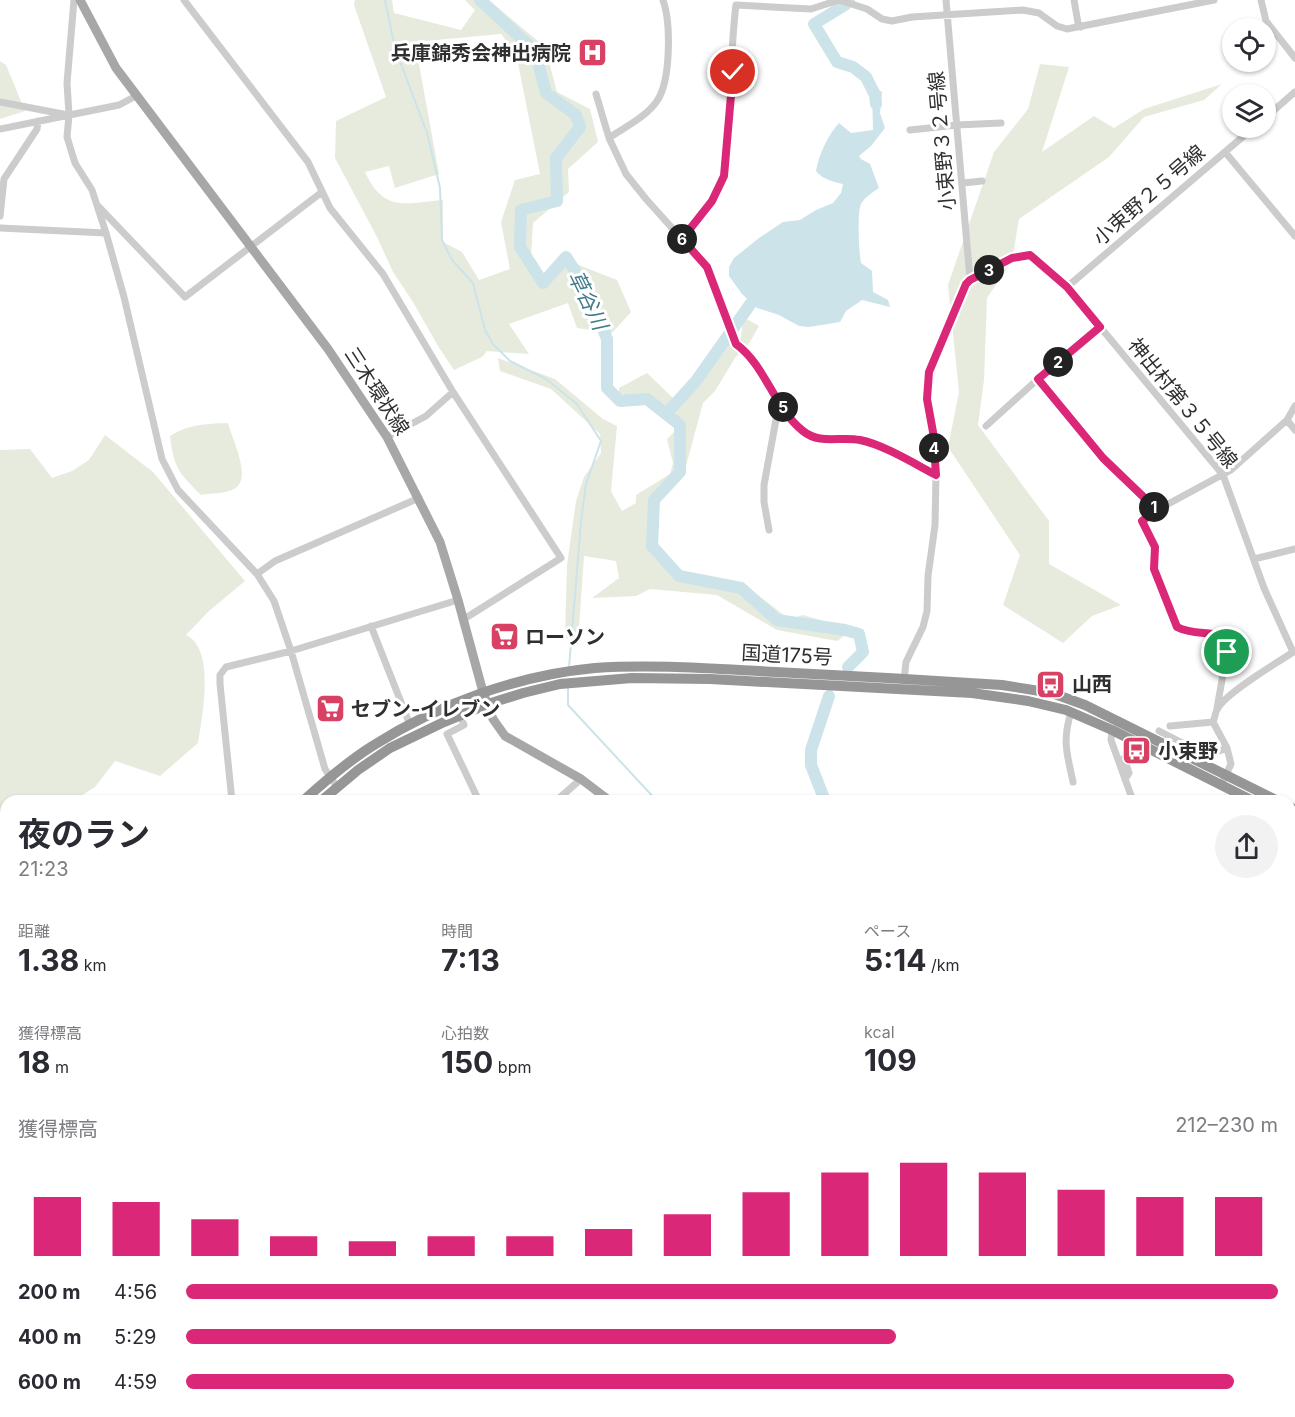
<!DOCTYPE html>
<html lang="ja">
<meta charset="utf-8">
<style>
body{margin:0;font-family:Inter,"Noto Sans JP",sans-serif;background:#f2f2f3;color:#2b2b33;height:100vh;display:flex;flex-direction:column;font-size:22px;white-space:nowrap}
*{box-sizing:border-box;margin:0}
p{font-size:20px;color:#7c7c81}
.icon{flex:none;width:33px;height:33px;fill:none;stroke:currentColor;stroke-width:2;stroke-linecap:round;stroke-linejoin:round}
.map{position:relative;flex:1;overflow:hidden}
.details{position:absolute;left:0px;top:795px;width:1296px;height:622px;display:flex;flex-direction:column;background:#fff;border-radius:18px 18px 0 0;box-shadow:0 2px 4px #0004}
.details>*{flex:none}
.fabs{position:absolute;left:1222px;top:18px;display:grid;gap:12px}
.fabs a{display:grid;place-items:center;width:54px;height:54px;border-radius:50%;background:#fff;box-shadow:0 2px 4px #0004;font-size:30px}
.pin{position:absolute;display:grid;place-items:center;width:51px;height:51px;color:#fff;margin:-26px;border:3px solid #fff;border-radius:50%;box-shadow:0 2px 6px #0007}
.km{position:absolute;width:30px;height:30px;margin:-15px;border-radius:50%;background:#222;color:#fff;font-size:16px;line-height:30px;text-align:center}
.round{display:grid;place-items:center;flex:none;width:63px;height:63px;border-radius:32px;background:#f2f2f3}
.summary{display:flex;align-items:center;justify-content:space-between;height:102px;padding:0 18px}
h1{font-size:33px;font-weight:700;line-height:45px}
.metrics{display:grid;grid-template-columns:repeat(3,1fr);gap:9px;height:102px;padding:6px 18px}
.metrics div{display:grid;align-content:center}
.metrics b{font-size:30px;font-weight:700}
.metrics small{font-size:16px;font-weight:400}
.metrics p{font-size:16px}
.chart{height:168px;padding:12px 18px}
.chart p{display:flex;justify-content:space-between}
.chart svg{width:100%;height:108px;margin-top:6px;stroke:#db2777;stroke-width:6}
ul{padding:0 18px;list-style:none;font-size:20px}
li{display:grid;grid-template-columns:96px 72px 1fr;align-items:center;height:45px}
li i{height:15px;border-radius:8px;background:#db2777}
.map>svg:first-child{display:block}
</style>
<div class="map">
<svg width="1295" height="1417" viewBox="0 0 1295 1417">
<rect width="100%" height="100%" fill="#fff"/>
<path fill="#e7ebde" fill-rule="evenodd" d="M355 0H392L394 13 461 30 475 10 465 0H489L545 47 557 92 590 109 598 142 568 169 569 192 533 223 531 258 547 285 566 260 617 280 631 312 612 333 577 328 568 303 509 324 529 354 487 351 482 357 454 370 438 346 413 302 393 272 377 237 335 158 336 121 386 97 354 5ZM501 34 516 53 540 174 515 180 501 222 510 269 479 280 462 252 443 242V200C405 203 384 213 365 172L389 166 395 188 439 174 415 42Z
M0 61 6 65 25 111 0 119Z
M1040 64 1069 67 1042 152 1094 116 1114 128 1144 109 1222 84 1204 100 1144 117 1109 157 1019 219 1012 261 987 298 984 380 978 425 1049 521V564L1121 605 1092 616 1063 643 1003 605 1020 555 948 447 959 392 948 285 994 152 1028 109Z
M743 317 759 326 750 342 735 358 715 391 703 403 683 477 656 493 650 512 648 539 683 580 701 586 725 579 746 586 789 619 803 615 845 627 847 634 837 641 777 630 717 595 650 589 636 596 592 598 619 578 616 561 584 556 578 642 565 638 567 565 576 501 584 477 601 453 600 434 551 389 500 371 498 358 555 379 603 419 617 426 611 491 622 511 636 503V495L670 474 673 463 667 439 680 426 657 407 653 398 639 395H624L619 393V388L647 373 673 398 725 343 741 338Z
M228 423C232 439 253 479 234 489 226 494 210 493 201 495 178 472 174 468 170 436 189 424 206 424 228 423Z
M105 435 153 472 245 581 209 611 186 635C216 649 202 717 198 743L160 776 115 761 95 787 73 801H6V877L0 893V450L30 449 52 478 72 471 89 460Z
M0 933 6 936V1412H107L110 1417H0Z
M1295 1175V1320L1290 1315V1176Z"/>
<path fill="#cce3e9" d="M874 87 882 92 880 113 885 128 871 146 859 156 861 159 870 164 879 188C873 192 865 197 861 204 857 212 859 253 861 263L872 271 873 292 888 300 890 307 862 300 846 311 840 322 809 327 799 326 779 315 757 308 742 294 729 276V267L734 258 759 238 783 222 800 220 816 210 833 203 841 193 843 184C833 182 822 179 816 171 819 154 828 135 839 123L851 133 873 130 872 91Z"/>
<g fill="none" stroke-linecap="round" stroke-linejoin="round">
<path stroke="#cce3e9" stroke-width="2" d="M385 0 395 48 427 133 440 188 442 240 452 260 473 283 485 330 493 344 510 361 546 379 577 404 601 441 586 484 581 522 569 667
M568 688V705L657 801
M0 1224 3 1206 2 1173
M1131 1412 1136 1417"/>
<path stroke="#cce3e9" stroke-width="12" d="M480 0 535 51 546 93 576 115 580 127 556 158 557 201 521 210 520 247 543 283 566 257 587 289 607 339V388L620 401 647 399 680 425V472L654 500 652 546 679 576 741 588 777 620 845 630 859 634 863 652 848 667
M849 0 845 5 814 24 837 62 853 67 866 77 875 95 876 104
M666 414 696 381 756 296 761 294
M825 801 811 765V750L829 696
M1290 1129 1295 1138"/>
<path stroke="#ccc" stroke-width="7" d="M74 0 67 83 69 115 67 137 75 163 92 190 106 233 124 297 162 459 178 490 257 574 274 601 291 651 325 769 337 787
M184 0 308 162 330 208 383 274 453 392 561 558 464 619
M946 0 970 280
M1074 0 1078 23 1081 27
M1261 0 1266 21 1295 58
M596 94 609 138 626 174 646 199 707 267 736 344C766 366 774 407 803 431 820 445 840 436 860 440 882 444 915 464 936 475
M0 102 63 114
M1266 117 1295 92
M0 129 119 105 136 96
M910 130 957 125 1001 123
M609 138C625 127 646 117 657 101 671 81 671 22 663 0
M1225 152 1295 236
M963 183 982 181
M98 206 185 297 322 192
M0 216 4 179 37 129 38 121
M0 228 106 233
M682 239C697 223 713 204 721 183 726 170 726 156 727 142 732 96 730 51 736 5L811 9 839 0 867 9 882 19 892 21 912 17 1023 10 1039 13 1057 26 1067 29 1214 0
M1067 287 1253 128
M1038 379 1103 457 1157 510 1231 470 1287 420 1295 406
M1287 420 1295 430
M986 426 1038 379 1100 327
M387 437 426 416 453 392
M1157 510 1142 521 1154 547V569L1177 627C1190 634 1204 631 1219 635L1227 652 1217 708
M769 530 764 502V485L777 414 783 407
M1254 559 1295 549
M257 574 275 561 419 498
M371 626 410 725
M904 681 906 662 923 627 927 611 928 576 935 525 936 475 933 432 927 399 929 372 966 284 970 280C990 269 1008 259 1030 255L1067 287 1223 475 1264 588 1293 652
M1071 712C1062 742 1067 753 1073 782
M460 715 464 725 447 734 479 801
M1213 722 1227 748
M1170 726 1213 722C1215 718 1215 712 1218 708 1227 692 1278 662 1295 651
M1112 730 1111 740 1133 801
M1159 731 1204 754 1209 755 1227 748 1231 764 1221 785
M1125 779 1129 773 1124 758 1129 753 1144 759
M232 801 220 684V675L226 667 291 651 458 600
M556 801 581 779
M0 946 6 948
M1290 1016 1295 1021
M1290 1107 1295 1108
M0 1116 6 1122
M227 1412 230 1417
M501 1412 502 1417
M663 1412 665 1417
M850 1412 851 1417
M27 1417 52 1412
M876 1417 889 1412"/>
<path stroke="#a7a7a7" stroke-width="9" d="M80 0 116 68 328 349 387 437 440 542 458 600 483 692 493 719 505 736 581 779 610 801
M1119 1412 1125 1417"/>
<path stroke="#969696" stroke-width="10" d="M303 801C325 781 348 761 374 745 439 704 518 675 595 668 655 664 716 669 776 672 851 676 927 680 1002 685L1052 693 1085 705 1278 801
M321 801 358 770 390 748 444 722 488 704 523 693 560 684 632 678 710 679 972 693 1028 701 1066 710 1112 730 1253 801
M1290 807 1295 810
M1290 820 1295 822
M0 1053 6 1048
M0 1075 6 1069
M0 1091 6 1085
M0 1109 6 1103"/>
</g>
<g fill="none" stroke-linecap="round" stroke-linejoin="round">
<defs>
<path id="route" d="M733 72 724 176 712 201 682 239 707 267 736 344C766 366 774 408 803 431 820 445 840 436 860 440 882 444 915 464 936 475L933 432 927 399 929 372 966 284 970 280 1012 258 1030 255 1067 287 1100 327 1038 379 1103 458 1157 510 1142 521 1155 547 1154 569 1177 627C1190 634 1205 632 1219 635L1225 643 1227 652"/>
</defs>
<use href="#route" stroke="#fff" stroke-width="12"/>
<use href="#route" stroke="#db2777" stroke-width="8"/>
</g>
<defs>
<symbol id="hospital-square" viewBox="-11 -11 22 22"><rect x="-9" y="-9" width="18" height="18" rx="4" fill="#d84064" stroke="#fff"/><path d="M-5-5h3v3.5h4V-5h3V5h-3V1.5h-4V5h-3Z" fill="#fff"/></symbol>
<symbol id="supermarket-square" viewBox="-11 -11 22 22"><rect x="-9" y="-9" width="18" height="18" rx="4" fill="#d84064" stroke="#fff"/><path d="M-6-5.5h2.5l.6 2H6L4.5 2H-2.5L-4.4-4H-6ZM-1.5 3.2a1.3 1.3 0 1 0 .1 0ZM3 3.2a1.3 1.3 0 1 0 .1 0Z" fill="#fff"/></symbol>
<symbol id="bus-square" viewBox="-11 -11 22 22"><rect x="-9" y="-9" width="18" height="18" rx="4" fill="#d84064" stroke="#fff"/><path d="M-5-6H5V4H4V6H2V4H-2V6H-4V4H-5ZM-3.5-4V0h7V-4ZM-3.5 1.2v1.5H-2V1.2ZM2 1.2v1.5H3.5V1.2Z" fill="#fff"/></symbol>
</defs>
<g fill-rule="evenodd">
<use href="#hospital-square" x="576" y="36" width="33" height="33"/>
<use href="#supermarket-square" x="488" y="620" width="33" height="33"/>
<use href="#bus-square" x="1034" y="668" width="33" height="33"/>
<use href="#supermarket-square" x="314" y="692" width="33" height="33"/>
<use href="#bus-square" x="1120" y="734" width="33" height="33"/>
</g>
<g text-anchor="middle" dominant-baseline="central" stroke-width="6" stroke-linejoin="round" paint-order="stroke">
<g font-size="20" font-weight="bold" fill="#2f2f2f" stroke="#fff" text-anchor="start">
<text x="571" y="53" text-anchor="end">兵庫錦秀会神出病院</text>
<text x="525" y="637">ローソン</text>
<text x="1072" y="684">山西</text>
<text x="351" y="709">セブン-イレブン</text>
<text x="1158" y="751">小束野</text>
</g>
<g font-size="20" fill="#2f2f2f" stroke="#fff">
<text transform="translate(942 141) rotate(-95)">小束野３２号線</text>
<text transform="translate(1149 195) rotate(-41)">小束野２５号線</text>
<text transform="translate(377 391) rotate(57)">三木環状線</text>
<text transform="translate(1183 403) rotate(51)">神出村第３５号線</text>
<text transform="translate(787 655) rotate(3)">国道175号</text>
</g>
<g font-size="21" font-style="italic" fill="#437b8b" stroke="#fff">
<text transform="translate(588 300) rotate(64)">草谷川</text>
</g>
</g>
</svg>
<div class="fabs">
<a><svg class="icon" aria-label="locate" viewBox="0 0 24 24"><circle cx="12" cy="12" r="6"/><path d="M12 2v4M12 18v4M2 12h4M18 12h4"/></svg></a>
<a><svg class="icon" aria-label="layers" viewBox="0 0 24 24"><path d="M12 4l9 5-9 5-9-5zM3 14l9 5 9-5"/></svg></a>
</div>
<div class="pin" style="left:1227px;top:652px;background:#1e9e55"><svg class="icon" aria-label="arrive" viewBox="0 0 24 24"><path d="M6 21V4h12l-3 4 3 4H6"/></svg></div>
<div class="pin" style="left:733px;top:72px;background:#d93025"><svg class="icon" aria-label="check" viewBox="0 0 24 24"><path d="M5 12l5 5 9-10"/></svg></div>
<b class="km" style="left:1154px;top:507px">1</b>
<b class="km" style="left:1058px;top:362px">2</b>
<b class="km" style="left:989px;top:270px">3</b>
<b class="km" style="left:934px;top:448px">4</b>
<b class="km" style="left:783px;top:407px">5</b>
<b class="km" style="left:682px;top:239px">6</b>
<section class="details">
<div class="summary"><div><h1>夜のラン</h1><p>21:23</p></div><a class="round"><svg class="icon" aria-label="share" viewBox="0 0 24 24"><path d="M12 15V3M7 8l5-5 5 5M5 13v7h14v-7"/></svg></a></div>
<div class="metrics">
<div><p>距離</p><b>1.38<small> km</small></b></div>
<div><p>時間</p><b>7:13</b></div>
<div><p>ペース</p><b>5:14<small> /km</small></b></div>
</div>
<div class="metrics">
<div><p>獲得標高</p><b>18<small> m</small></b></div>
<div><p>心拍数</p><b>150<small> bpm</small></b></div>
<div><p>kcal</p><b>109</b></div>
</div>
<div class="chart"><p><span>獲得標高</span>212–230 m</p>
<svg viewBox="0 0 160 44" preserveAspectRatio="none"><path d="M5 44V20M15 44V22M25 44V29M35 44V36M45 44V38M55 44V36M65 44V36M75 44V33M85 44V27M95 44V18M105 44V10M115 44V6M125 44V10M135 44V17M145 44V20M155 44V20"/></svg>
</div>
<ul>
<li><b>200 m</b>4:56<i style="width:100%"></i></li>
<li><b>400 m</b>5:29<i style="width:65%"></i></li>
<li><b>600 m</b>4:59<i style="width:96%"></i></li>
</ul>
</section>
</div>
